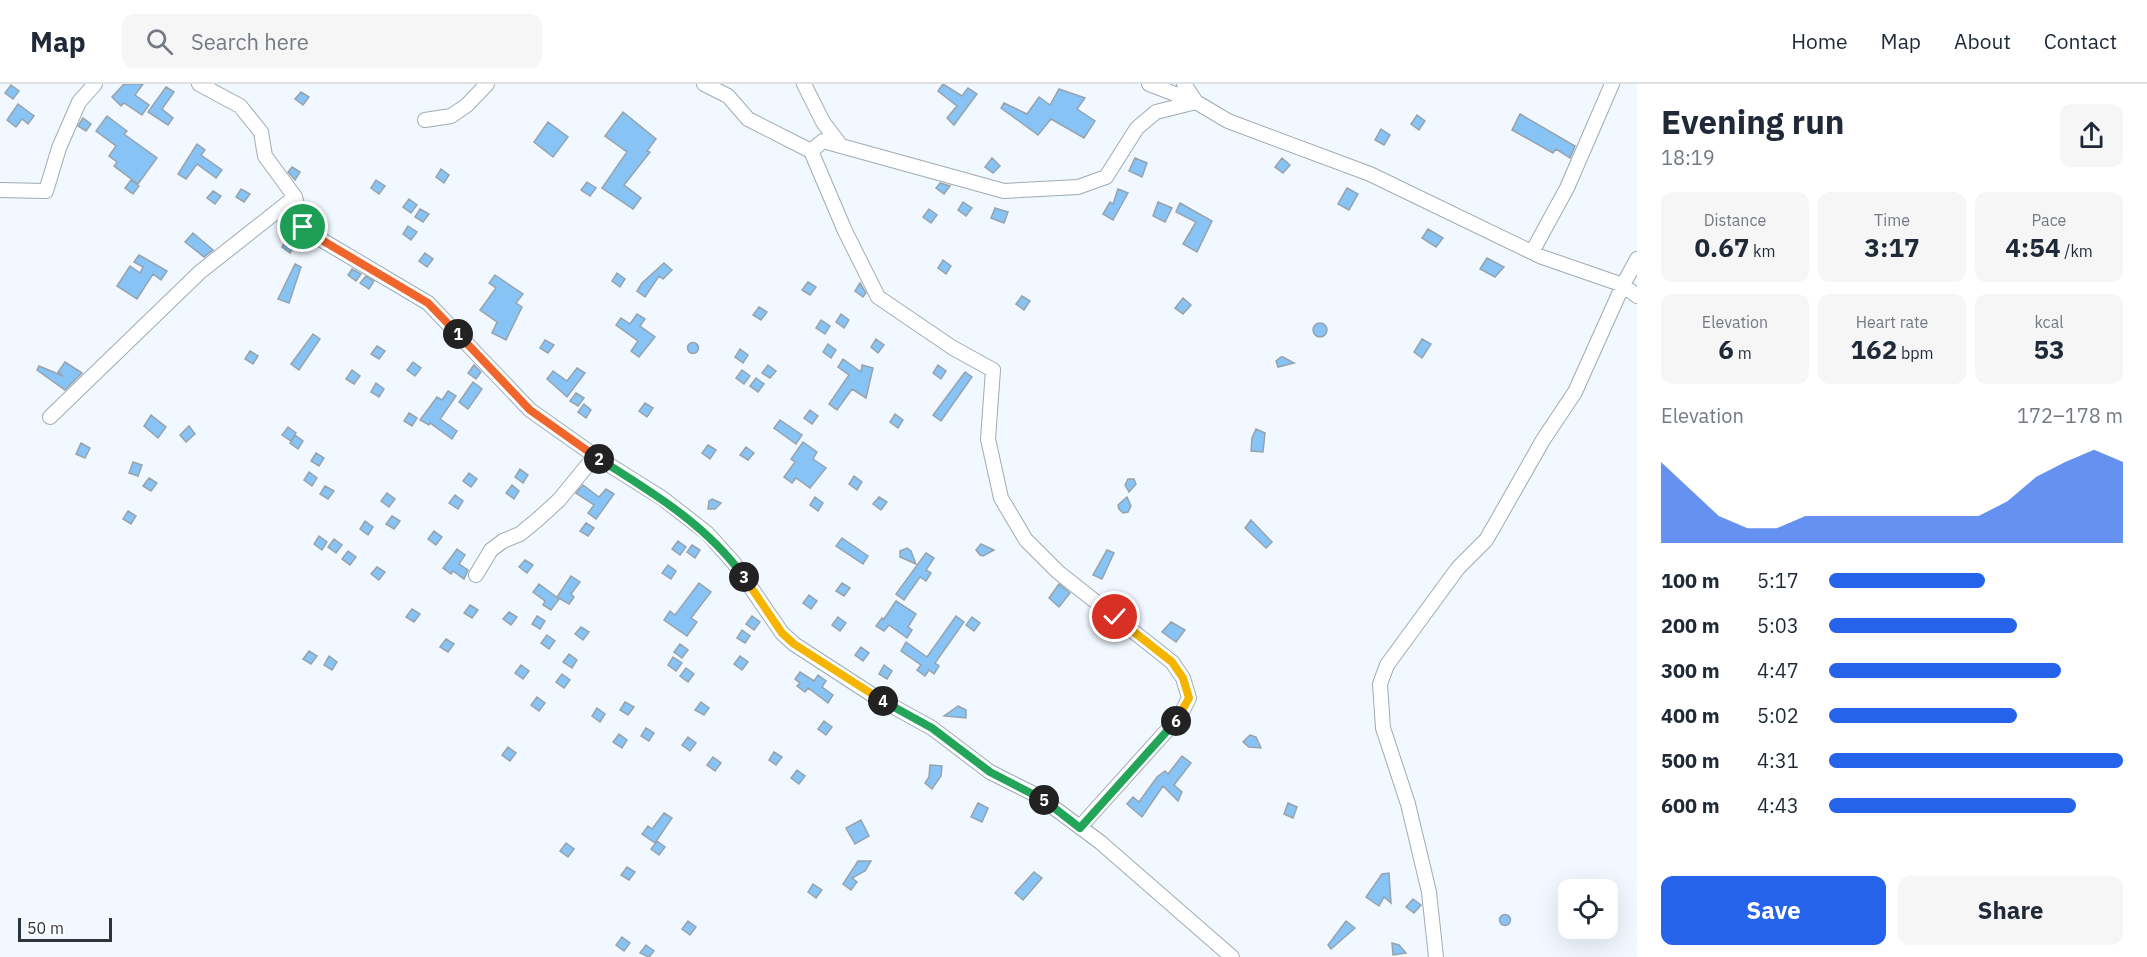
<!DOCTYPE html>
<meta charset="utf-8">
<style>
body{margin:0;font-family:"IBM Plex Sans",sans-serif;background:#f6f6f7;color:#1f2937;height:100vh;display:flex;flex-direction:column;font-size:22px;white-space:nowrap}
*{box-sizing:border-box;margin:0}
p{font-size:20px;color:#747a83}
.icon{flex:none;width:33px;height:33px;fill:none;stroke:currentColor;stroke-width:2;stroke-linecap:round;stroke-linejoin:round}
.map{position:relative;flex:1;overflow:hidden}
.panel{display:flex;flex-direction:column;background:#fff;width:510px}
.panel>*{flex:none}
.tools{position:absolute;left:1558px;top:795px;display:grid;gap:12px}
.tools a{display:grid;place-items:center;width:60px;height:60px;border-radius:12px;background:#fff;box-shadow:0 6px 24px #0002;font-size:30px}
.scale{position:absolute;left:18px;bottom:15px;width:94px;box-sizing:border-box;padding-left:6px;border:3px solid #2f3438;border-top:0;font-size:16px;line-height:21px;white-space:nowrap;color:#2f3438;-webkit-text-stroke:4px #fff;paint-order:stroke}
.pin{position:absolute;display:grid;place-items:center;width:51px;height:51px;color:#fff;margin:-26px;border:3px solid #fff;border-radius:50%;box-shadow:0 2px 6px #0007}
.km{position:absolute;width:30px;height:30px;margin:-15px;border-radius:50%;background:#222;color:#fff;font-size:16px;line-height:30px;text-align:center}
.round{display:grid;place-items:center;flex:none;width:63px;height:63px;border-radius:12px;background:#f6f6f7}
.head{display:flex;align-items:center;justify-content:space-between;height:102px;padding:0 24px}
h1{font-size:33px;font-weight:700;line-height:45px}
.stats{display:grid;grid-template-columns:repeat(3,1fr);gap:9px;height:102px;padding:6px 24px}
.stats div{display:grid;align-content:center;border-radius:12px;background:#f6f6f7;text-align:center}
.stats b{font-size:26px;font-weight:700}
.stats small{font-size:16px;font-weight:400}
.stats p{font-size:16px}
.chart{height:168px;padding:12px 24px}
.chart p{display:flex;justify-content:space-between}
.chart svg{width:100%;height:108px;margin-top:6px;fill:#2563eb;opacity:.7}
.action{display:flex;gap:12px;margin-top:auto;padding:12px 24px}
.action a{flex:1;height:69px;border-radius:12px;background:#2563eb;color:#fff;font-size:24px;font-weight:700;line-height:69px;text-align:center}
.action a+a{background:#f6f6f7;color:#1f2937}
ul{padding:0 24px;list-style:none;font-size:20px}
li{display:grid;grid-template-columns:96px 72px 1fr;align-items:center;height:45px}
li i{height:15px;border-radius:8px;background:#2563eb}
header{display:flex;align-items:center;gap:36px;box-sizing:border-box;height:84px;padding:0 30px;background:#fff;border-bottom:2px solid #e0e1e3}
header strong{font-size:28px}
nav{display:flex;gap:33px;margin-inline-start:auto;font-size:21px}
.search{width:420px;height:54px;background:#f6f6f7;display:flex;align-items:center;gap:15px;box-sizing:border-box;padding:0 21px;border-radius:12px;color:#747a83;font-size:22px}
main{display:flex;flex:1;min-height:0}
.map>svg:first-child{display:block}
</style>
<header>
<strong>Map</strong>
<div class="search"><svg class="icon" aria-label="search" viewBox="0 0 24 24"><circle cx="10" cy="10" r="6"/><path d="M15 15l6 6"/></svg>Search here</div>
<nav><a>Home</a><a>Map</a><a>About</a><a>Contact</a></nav>
</header>
<main>
<div class="map">
<svg width="1637" height="873" viewBox="0 0 1637 873">
<rect width="100%" height="100%" fill="#f1f8ff"/>
<path fill="#87c3f5" stroke="#97a3ad" stroke-width="1.5" d="M124 0H143L135 11 149 21 142 31 124 19 121 22 112 13Z
M943 0 962 12 968 4 977 10 954 41 947 34 957 22 938 7Z
M11 1 19 7 13 15 5 9Z
M166 3 174 8 162 25 173 34 168 41 148 28Z
M1059 5 1085 14 1077 25 1095 37 1084 54 1051 35 1038 51 1001 24 1004 19 1027 30 1039 13 1050 21Z
M301 8 309 13 303 21 295 15Z
M18 20 34 32 28 40 22 35 16 43 7 36Z
M623 28 656 55 647 67 650 68 624 101 641 114 633 125 602 104 627 68 605 52Z
M1520 30 1575 62 1570 74 1556 65 1553 69 1512 46Z
M1417 31 1425 37 1419 46 1411 40Z
M107 32 127 47 124 50 157 74 138 100 114 82 117 78 109 72 116 62 96 47Z
M83 34 91 40 86 47 78 42Z
M548 38 568 53 553 73 534 58Z
M1381 45 1390 51 1384 61 1375 56Z
M197 60 205 66 201 71 222 86 216 94 197 80 186 95 178 90Z
M992 74 1000 82 993 89 985 83Z
M1135 74 1147 79 1142 93 1129 87Z
M1282 74 1290 81 1283 89 1275 83Z
M292 83 300 88 295 96 288 88Z
M441 85 449 91 444 99 436 93Z
M131 96 139 102 133 110 125 104Z
M376 96 385 102 379 110 371 104Z
M587 98 596 104 590 112 581 106Z
M940 99 950 102 944 110 936 104Z
M1347 104 1358 110 1349 126 1338 120Z
M241 105 250 110 244 118 236 113Z
M1118 105 1128 109 1113 136 1103 130 1110 118 1113 120Z
M213 107 221 112 215 120 207 114Z
M409 115 417 121 411 129 403 123Z
M963 118 972 124 966 132 958 126Z
M1158 118 1172 124 1165 138 1153 132Z
M1180 119 1212 137 1197 168 1183 160 1196 138 1176 128Z
M995 124 1008 128 1004 139 991 134Z
M420 125 429 130 423 138 415 133Z
M929 125 937 131 931 139 923 133Z
M408 142 417 148 411 156 403 150Z
M1428 145 1443 154 1436 163 1422 154Z
M193 149 213 166 204 173 185 158Z
M287 155 295 161 290 169 282 163Z
M425 169 433 175 427 183 419 177Z
M139 171 167 187 161 196 153 190 137 215 117 202 130 182 140 189 143 183 134 178Z
M1487 174 1504 183 1495 193 1480 185Z
M943 176 951 182 946 190 938 184Z
M664 179 672 186 663 195 659 192 645 213 637 207 642 199Z
M295 180 301 183 289 219 278 215Z
M352 185 361 190 356 197 348 191Z
M617 189 625 195 620 203 612 197Z
M495 191 523 210 516 219 522 223 506 256 492 249 497 238 480 226 496 204 489 199Z
M366 192 374 197 369 205 360 199Z
M808 198 816 203 810 211 802 206Z
M860 199 866 209 863 213 855 207Z
M1022 212 1030 217 1024 226 1016 220Z
M1183 214 1191 221 1183 230 1175 224Z
M759 223 767 228 761 236 753 231Z
M637 230 645 235 640 242 655 253 639 273 631 267 638 257 616 241 621 234 630 240Z
M841 230 849 236 844 244 836 238Z
M821 236 830 242 825 250 816 244Z
M1313 246a7 7 0 1 1 14 0a7 7 0 1 1-14 0Z
M313 250 320 255 299 286 291 280Z
M876 255 884 261 878 269 871 263Z
M1422 255 1431 260 1422 274 1414 268Z
M545 256 554 261 548 269 540 264Z
M687.5 264a5.5 5.5 0 1 1 11 0a5.5 5.5 0 1 1-11 0Z
M828 260 836 266 831 274 823 268Z
M377 262 385 267 379 275 371 270Z
M740 265 748 271 743 279 735 273Z
M250 267 258 272 253 280 245 275Z
M1281 273H1283L1294 279 1278 283 1276 277Z
M843 275 861 288 862 281 873 284 866 314 852 305 837 326 829 320 849 291 838 283Z
M65 278 82 289 65 306 37 286 39 282 63 292 58 288Z
M413 278 421 284 415 292 407 286Z
M474 281 481 288 476 295 468 289Z
M768 281 776 287 770 294 762 289Z
M938 281 946 287 941 295 933 289Z
M577 284 585 289 567 313 547 295 553 287 567 297Z
M352 286 360 292 354 300 346 295Z
M742 286 750 292 744 300 736 294Z
M965 288 972 293 941 337 933 331Z
M756 294 764 300 758 308 750 302Z
M473 298 482 305 468 325 459 318Z
M376 299 384 305 379 313 371 308Z
M448 307 456 312 440 335 457 347 452 355 430 339 429 341 420 336 437 313 442 316Z
M576 309 584 314 578 322 570 317Z
M645 319 653 324 647 333 639 327Z
M584 320 591 326 586 334 578 328Z
M810 326 818 332 812 340 804 334Z
M409 329 417 334 412 342 404 337Z
M895 330 903 336 898 344 890 338Z
M151 331 166 343 158 354 144 342Z
M780 336 802 351 796 360 774 344Z
M189 342 195 350 186 358 180 351Z
M288 343 296 349 291 357 282 351Z
M1256 345 1265 349 1263 368 1251 367 1252 354Z
M295 351 303 357 298 365 290 359Z
M803 358 817 368 813 375 826 384 810 404 796 394 792 399 784 393 795 378 791 375Z
M81 359 90 364 85 374 76 370Z
M708 361 716 366 710 375 702 369Z
M746 363 754 369 748 376 740 371Z
M316 369 324 374 319 382 311 377Z
M133 378 142 381 138 392 129 389Z
M520 385 528 391 523 399 515 393Z
M309 388 317 394 312 402 304 396Z
M469 389 477 395 471 403 463 397Z
M854 392 862 398 857 406 849 400Z
M149 394 157 399 151 407 143 402Z
M1128 395H1134L1136 400 1129 408 1125 401Z
M512 401 519 407 514 415 506 409Z
M583 401 599 413 606 405 614 410 596 435 588 429 594 421 576 409Z
M325 402 334 407 328 415 320 410Z
M387 409 395 415 389 423 381 417Z
M455 411 463 417 458 425 449 419Z
M815 413 823 419 818 427 810 421Z
M879 413 887 418 881 426 873 420Z
M1127 413 1131 422 1128 428 1123 429 1119 425 1118 421Z
M712 415 721 419 715 425H708L709 417Z
M128 427 136 432 131 440 123 435Z
M392 432 400 437 394 445 386 440Z
M1251 436 1272 458 1266 464 1245 444Z
M365 437 373 443 368 451 360 445Z
M586 439 594 444 588 452 580 447Z
M434 447 442 453 436 461 428 455Z
M319 452 327 458 322 466 314 460Z
M842 454 868 472 863 480 836 462Z
M334 455 342 461 336 469 328 463Z
M678 457 686 463 680 471 672 465Z
M981 460 994 466 983 472 980 471 976 466Z
M692 461 700 466 695 474 687 468Z
M907 464 911 467 916 480 900 473V467Z
M457 465 465 471 459 480 468 486 464 495 453 487 451 490 443 484Z
M1107 466 1114 469 1102 495 1093 491Z
M348 467 356 473 350 481 342 475Z
M926 469 934 474 926 486 931 489 926 497 920 493 904 516 896 510Z
M525 476 533 481 527 489 519 483Z
M668 481 676 487 671 495 662 489Z
M377 483 385 488 379 496 371 490Z
M571 492 580 498 571 510 574 513 569 520 557 513Z
M699 499 711 508 691 534 697 538 687 552 664 536 670 527 675 531Z
M842 499 850 504 844 512 836 507Z
M539 500 559 515 551 526 543 521 545 517 533 508Z
M1059 500 1070 509 1059 523 1049 514Z
M809 511 817 517 811 525 803 519Z
M896 517 916 530 908 543 912 546 907 554 889 541 884 547 876 542 882 534 884 535Z
M470 521 478 526 472 534 464 529Z
M412 525 420 530 414 538 406 533Z
M509 528 517 533 511 541 503 535Z
M537 532 545 537 540 545 532 540Z
M752 532 760 538 754 546 746 540Z
M956 532 964 538 935 579 939 582 934 590 929 586 925 592 917 586 921 581 901 567 906 558 927 573Z
M838 533 846 539 840 547 832 541Z
M972 533 980 539 974 547 966 541Z
M1171 538 1185 546 1176 558 1162 548Z
M581 543 589 548 583 556 575 550Z
M742 546 750 552 745 559 737 554Z
M547 551 555 557 549 565 541 559Z
M446 555 454 560 448 568 440 563Z
M680 560 688 566 682 574 674 568Z
M861 563 869 569 863 577 855 571Z
M309 567 317 572 311 580 303 575Z
M569 570 577 576 572 584 563 578Z
M329 572 337 578 332 586 324 581Z
M740 572 748 578 742 586 734 580Z
M673 573 682 579 676 587 668 581Z
M521 581 529 587 523 595 515 589Z
M884 581 892 587 887 595 879 590Z
M686 584 694 590 688 598 680 592Z
M800 588 814 597 818 591 826 597 822 603 833 611 828 619 808 604 805 608 797 602 800 599 795 595Z
M562 590 570 596 564 604 556 598Z
M537 613 545 619 539 627 531 621Z
M625 618 634 623 628 631 620 626Z
M701 618 709 624 704 631 695 626Z
M958 622 966 626V634L944 632Z
M597 624 605 630 600 638 592 632Z
M824 637 832 643 826 651 818 645Z
M646 644 654 649 649 657 641 652Z
M619 650 627 656 622 664 613 658Z
M1250 651 1256 653 1261 664 1249 663 1243 658Z
M688 653 696 659 690 667 682 661Z
M508 663 516 669 510 677 502 671Z
M774 668 782 673 776 681 769 676Z
M1182 672 1191 679 1174 701 1182 708 1178 717 1163 702 1142 733 1127 720 1133 713 1139 718 1157 693 1165 687 1168 690Z
M713 673 721 679 715 687 707 681Z
M930 681 942 682 941 692 932 705 925 699 929 693Z
M797 686 805 692 799 700 791 694Z
M978 719 988 724 982 738 971 733Z
M1288 719 1297 723 1293 734 1284 730Z
M664 729 672 734 655 759 642 750 648 742 652 745Z
M861 736 869 752 855 760 846 744Z
M657 757 665 763 659 771 651 765Z
M566 759 574 765 568 773 560 767Z
M858 777H871L865 787 852 794 857 798 851 806 843 800Z
M627 783 635 788 629 796 621 791Z
M1034 788 1042 794 1023 816 1015 809Z
M1389 789 1391 819 1384 813 1379 822 1366 813 1382 790Z
M813 800 822 806 816 814 808 808Z
M1413 815 1421 821 1414 829 1406 823Z
M1499.5 836a5.5 5.5 0 1 1 11 0a5.5 5.5 0 1 1-11 0Z
M688 837 696 843 690 851 682 845Z
M1346 837 1355 844 1331 865 1328 861Z
M622 853 630 859 624 867 616 861Z
M1392 859 1399 861 1406 869 1393 871Z
M646 861 654 867 649 873 640 869Z"/>
<g fill="none" stroke-linecap="round" stroke-linejoin="round">
<defs>
<path id="minor" d="M199 0 240 22 261 48 265 72 295 113 303 143 315 152 428 219 530 326 595 372 662 414 707 449 734 479 782 549 794 560 874 612 932 644 990 688 1038 712 1100 758 1232 873
M704 0 728 12 748 35 811 67 823 57 1004 107 1078 103 1106 93 1137 44 1156 28 1196 18
M804 0 823 38 841 62
M1149 0 1196 18
M1184 0 1196 18 1228 37 1370 90 1542 173 1623 201 1637 212
M425 36 451 32 467 21 487 0
M811 67 845 147 878 213 953 264 993 286 988 355 1001 414 1026 456 1058 488 1172 578 1183 594 1189 614 1180 632 1080 743
M0 106 46 107 59 64 79 18 95 0
M1532 168 1567 104 1612 0
M50 333 200 188 295 113
M476 491 491 466 503 457 520 450 537 436 559 416 595 372
M1436 873 1429 808 1408 720 1383 644 1380 600 1387 581 1458 484 1486 456 1493 444 1543 356 1575 308 1623 201 1637 175"/>
</defs>
<use href="#minor" stroke="#9fabb5" stroke-width="16"/>
<use href="#minor" stroke="#fff" stroke-width="14"/>
</g>
<g fill="none" stroke-linecap="round" stroke-linejoin="round">
<defs>
<path id="split-1" d="M303 143 315 152 428 219 458 250"/>
<path id="split-2" d="M458 250 530 326 599 375"/>
<path id="split-3" d="M599 375C653 409 707 441 744 493"/>
<path id="split-4" d="M744 493 782 549 794 560 883 617"/>
<path id="split-5" d="M883 617 932 644 990 688 1044 716"/>
<path id="split-6" d="M1044 716 1080 744 1176 637"/>
<path id="split-7" d="M1115 533 1172 578 1183 594 1189 614 1176 637"/>
</defs>
<use href="#split-1" stroke="#fff" stroke-width="12"/>
<use href="#split-2" stroke="#fff" stroke-width="12"/>
<use href="#split-3" stroke="#fff" stroke-width="12"/>
<use href="#split-4" stroke="#fff" stroke-width="12"/>
<use href="#split-5" stroke="#fff" stroke-width="12"/>
<use href="#split-6" stroke="#fff" stroke-width="12"/>
<use href="#split-7" stroke="#fff" stroke-width="12"/>
<use href="#split-1" stroke="#f0652b" stroke-width="8"/>
<use href="#split-2" stroke="#f0652b" stroke-width="8"/>
<use href="#split-3" stroke="#22a559" stroke-width="8"/>
<use href="#split-4" stroke="#f5b400" stroke-width="8"/>
<use href="#split-5" stroke="#22a559" stroke-width="8"/>
<use href="#split-6" stroke="#22a559" stroke-width="8"/>
<use href="#split-7" stroke="#f5b400" stroke-width="8"/>
</g>
</svg>
<div class="tools">
<a><svg class="icon" aria-label="locate" viewBox="0 0 24 24"><circle cx="12" cy="12" r="6"/><path d="M12 2v4M12 18v4M2 12h4M18 12h4"/></svg></a>
</div>
<div class="scale">50 m</div>
<div class="pin" style="left:303px;top:143px;background:#1e9e55"><svg class="icon" aria-label="arrive" viewBox="0 0 24 24"><path d="M6 21V4h12l-3 4 3 4H6"/></svg></div>
<div class="pin" style="left:1115px;top:533px;background:#d93025"><svg class="icon" aria-label="check" viewBox="0 0 24 24"><path d="M5 12l5 5 9-10"/></svg></div>
<b class="km" style="left:458px;top:250px">1</b>
<b class="km" style="left:599px;top:375px">2</b>
<b class="km" style="left:744px;top:493px">3</b>
<b class="km" style="left:883px;top:617px">4</b>
<b class="km" style="left:1044px;top:716px">5</b>
<b class="km" style="left:1176px;top:637px">6</b>
</div>
<section class="panel">
<div class="head"><div><h1>Evening run</h1><p>18:19</p></div><a class="round"><svg class="icon" aria-label="share" viewBox="0 0 24 24"><path d="M12 15V3M7 8l5-5 5 5M5 13v7h14v-7"/></svg></a></div>
<div class="stats">
<div><p>Distance</p><b>0.67<small> km</small></b></div>
<div><p>Time</p><b>3:17</b></div>
<div><p>Pace</p><b>4:54<small> /km</small></b></div>
</div>
<div class="stats">
<div><p>Elevation</p><b>6<small> m</small></b></div>
<div><p>Heart rate</p><b>162<small> bpm</small></b></div>
<div><p>kcal</p><b>53</b></div>
</div>
<div class="chart"><p><span>Elevation</span>172–178 m</p>
<svg viewBox="0 0 160 44" preserveAspectRatio="none"><path d="M0 44V11L10 22L20 33L30 38L40 38L50 33L60 33L70 33L80 33L90 33L100 33L110 33L120 27L130 17L140 11L150 6L160 11V44z"/></svg>
</div>
<ul>
<li><b>100 m</b>5:17<i style="width:53%"></i></li>
<li><b>200 m</b>5:03<i style="width:64%"></i></li>
<li><b>300 m</b>4:47<i style="width:79%"></i></li>
<li><b>400 m</b>5:02<i style="width:64%"></i></li>
<li><b>500 m</b>4:31<i style="width:100%"></i></li>
<li><b>600 m</b>4:43<i style="width:84%"></i></li>
</ul>
<div class="action"><a>Save</a><a>Share</a></div>
</section>
</main>
